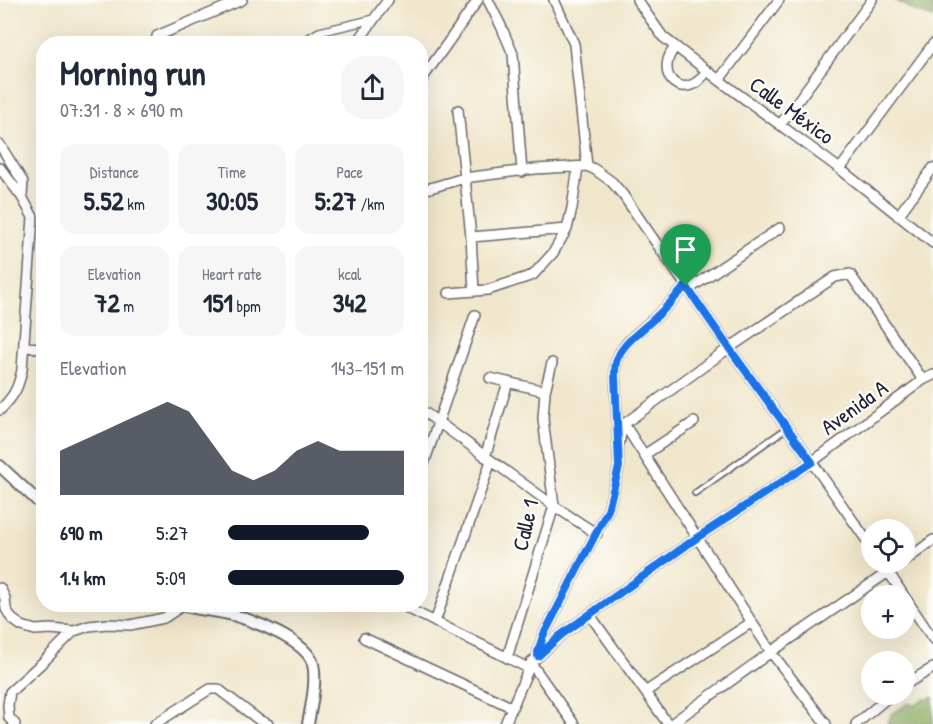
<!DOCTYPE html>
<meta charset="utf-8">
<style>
body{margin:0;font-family:"Patrick Hand",sans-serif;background:#f6f6f7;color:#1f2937;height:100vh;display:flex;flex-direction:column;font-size:22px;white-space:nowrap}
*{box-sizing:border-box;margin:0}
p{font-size:20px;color:#747a83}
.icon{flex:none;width:33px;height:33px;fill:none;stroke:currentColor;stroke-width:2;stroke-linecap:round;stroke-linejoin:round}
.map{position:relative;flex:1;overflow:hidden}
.sheet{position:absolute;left:36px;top:36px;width:392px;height:576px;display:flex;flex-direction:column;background:#fff;border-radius:24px;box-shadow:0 6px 24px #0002}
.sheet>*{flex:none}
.fabs{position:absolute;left:861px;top:519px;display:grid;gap:12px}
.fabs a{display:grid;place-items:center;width:54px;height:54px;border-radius:50%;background:#fff;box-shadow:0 6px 24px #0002;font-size:30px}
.pin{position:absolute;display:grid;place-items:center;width:51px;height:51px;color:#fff;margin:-62px -26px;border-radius:50% 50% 50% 0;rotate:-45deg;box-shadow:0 0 6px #0007}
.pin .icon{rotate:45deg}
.round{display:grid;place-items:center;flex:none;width:63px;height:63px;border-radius:24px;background:#f6f6f7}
.headline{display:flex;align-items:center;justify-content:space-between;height:102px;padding:0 24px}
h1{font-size:33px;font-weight:800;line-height:45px}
.figures{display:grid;grid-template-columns:repeat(3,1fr);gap:9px;height:102px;padding:6px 24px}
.figures div{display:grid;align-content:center;border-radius:15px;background:#f6f6f7;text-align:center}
.figures b{font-size:26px;font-weight:800}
.figures small{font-size:16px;font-weight:400}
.figures p{font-size:16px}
.chart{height:168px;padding:12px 24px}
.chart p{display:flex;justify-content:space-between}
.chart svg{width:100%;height:108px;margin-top:6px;fill:#111827;opacity:.7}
ul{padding:0 24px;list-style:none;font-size:20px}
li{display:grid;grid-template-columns:96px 72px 1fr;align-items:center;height:45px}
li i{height:15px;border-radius:8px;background:#111827}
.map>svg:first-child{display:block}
</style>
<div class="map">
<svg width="933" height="724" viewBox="0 0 933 724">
<rect width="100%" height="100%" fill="#fdfcf7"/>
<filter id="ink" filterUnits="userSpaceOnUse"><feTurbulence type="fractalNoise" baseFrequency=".0167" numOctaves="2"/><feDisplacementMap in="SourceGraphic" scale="12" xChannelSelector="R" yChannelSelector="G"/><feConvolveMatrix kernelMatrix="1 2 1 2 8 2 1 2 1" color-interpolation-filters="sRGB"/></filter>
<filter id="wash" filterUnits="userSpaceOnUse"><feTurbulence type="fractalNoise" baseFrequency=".008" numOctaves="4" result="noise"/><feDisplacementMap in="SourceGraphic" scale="24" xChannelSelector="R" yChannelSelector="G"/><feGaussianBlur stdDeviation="1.35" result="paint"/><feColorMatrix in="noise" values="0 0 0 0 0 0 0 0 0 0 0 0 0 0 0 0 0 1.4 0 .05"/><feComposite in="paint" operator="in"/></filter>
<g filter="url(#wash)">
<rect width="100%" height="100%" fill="#f0e6cb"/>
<path fill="#8aaa5d" stroke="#56664c" stroke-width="1.5" d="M896 0H933V18L912 10Z
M933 697V724H887L892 714 909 703 913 706 925 698 927 700Z"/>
</g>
<g filter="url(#ink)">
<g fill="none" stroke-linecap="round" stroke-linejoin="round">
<defs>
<path id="service" d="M695 493 787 428"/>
<path id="pedestrian" d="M299 44 319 32 374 19"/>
<path id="minor" d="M488 0 501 26 513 54 522 172
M554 0 574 44 587 166
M637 0 663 37 719 80 840 169 933 243
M157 36 242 0
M356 44 388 0
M675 46C673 50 669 55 668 60 663 79 679 94 697 82 701 79 704 74 707 71
M719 80 779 0
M420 82 478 0
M458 110 471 237 474 291
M780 125 872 0
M0 145 23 182 22 197
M0 168 22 197 33 217 22 370C18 389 14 396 0 410
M840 169 933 44
M420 191 464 178 535 169 587 166 594 169 612 182 623 195 729 348 812 462 872 548
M898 216 933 168
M471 237 567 229
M420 277 421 275
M689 289 780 228
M449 293 488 290 533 275 553 253 567 229 572 208 578 167
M24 347 44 348
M490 378 545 391
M420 409 554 506 597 534
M624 424 771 652 826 724
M619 444 621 432 624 424 729 348 835 277 850 274 923 380
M644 455 694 422
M485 457 508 382
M420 475 475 315
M882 562 904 596
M904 562 933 540
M0 588 5 598 6 609 12 619 22 626 35 630 50 629 74 631 89 626 107 624 130 625 164 618 182 606
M904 596 933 639
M399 604 528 668
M232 615 237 604
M590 615 668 724
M435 622 491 461
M364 638 511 707
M538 656V652L543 636 608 510 619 467 615 375C615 369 615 362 618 357 625 340 644 328 657 316 667 307 676 296 686 286
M507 658 554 506 543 419 545 391 552 363
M531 663 574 724
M904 685 933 668
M645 692 752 622
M15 724 9 718 8 705 10 692 43 662 74 631
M155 724 210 689H218L259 720 268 724
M505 724 531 663 561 635 698 537 812 462 923 380 933 375
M671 724 771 652 903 562
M856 724 892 694"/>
<path id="tertiary" d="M0 466 44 507
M178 604C196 610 215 610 233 615 254 621 307 641 313 664 317 681 311 707 308 724"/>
</defs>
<use href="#service" stroke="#6a676d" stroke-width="8"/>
<use href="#pedestrian" stroke="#6a676d" stroke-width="10"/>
<use href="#minor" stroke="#6a676d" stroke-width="12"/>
<use href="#tertiary" stroke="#6a676d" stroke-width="14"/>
<use href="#service" stroke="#fff" stroke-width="4.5"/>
<use href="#pedestrian" stroke="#fff" stroke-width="7"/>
<use href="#minor" stroke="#fff" stroke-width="9"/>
<use href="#tertiary" stroke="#fff" stroke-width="10"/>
</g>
</g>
<g fill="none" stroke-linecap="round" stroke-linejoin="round" filter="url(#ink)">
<defs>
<path id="route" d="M686 286 729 348 812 462 698 537 561 635 538 656V652L543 636 608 510 619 467 615 375C615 369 615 362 618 357 625 341 645 328 657 316 667 307 676 296 686 286Z"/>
</defs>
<use href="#route" stroke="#fff" stroke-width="12"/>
<use href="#route" stroke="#1a73e8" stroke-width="8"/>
</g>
<g text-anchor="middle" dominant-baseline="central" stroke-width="4.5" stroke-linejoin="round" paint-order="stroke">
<g font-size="22" fill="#22223b" stroke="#fdfcf7">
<text transform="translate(792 110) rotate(36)">Calle México</text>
<text transform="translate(854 407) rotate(-36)">Avenida A</text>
<text transform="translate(525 525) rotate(-77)">Calle 1</text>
</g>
</g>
</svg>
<div class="fabs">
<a><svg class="icon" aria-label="locate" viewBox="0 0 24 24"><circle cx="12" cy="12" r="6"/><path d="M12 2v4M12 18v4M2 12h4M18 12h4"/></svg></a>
<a>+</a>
<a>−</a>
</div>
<div class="pin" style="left:686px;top:286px;background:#1e9e55"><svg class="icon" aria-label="arrive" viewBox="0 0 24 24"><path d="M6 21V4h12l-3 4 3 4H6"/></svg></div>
<section class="sheet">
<div class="headline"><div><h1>Morning run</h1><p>07:31 · 8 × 690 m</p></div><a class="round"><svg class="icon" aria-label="share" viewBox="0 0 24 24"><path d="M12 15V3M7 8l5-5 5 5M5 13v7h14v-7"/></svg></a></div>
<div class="figures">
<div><p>Distance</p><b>5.52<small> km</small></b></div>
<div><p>Time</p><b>30:05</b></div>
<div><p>Pace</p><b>5:27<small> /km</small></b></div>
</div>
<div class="figures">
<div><p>Elevation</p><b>72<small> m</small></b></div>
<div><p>Heart rate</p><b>151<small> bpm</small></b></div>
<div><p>kcal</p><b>342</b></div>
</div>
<div class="chart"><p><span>Elevation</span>143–151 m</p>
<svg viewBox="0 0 160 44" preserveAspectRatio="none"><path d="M0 44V26L10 22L20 18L30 14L40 10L50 6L60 10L70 22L80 34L90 38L100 34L110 26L120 22L130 26L140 26L150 26L160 26V44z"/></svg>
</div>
<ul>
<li><b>690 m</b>5:27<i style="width:80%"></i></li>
<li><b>1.4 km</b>5:09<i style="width:100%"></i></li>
</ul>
</section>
</div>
